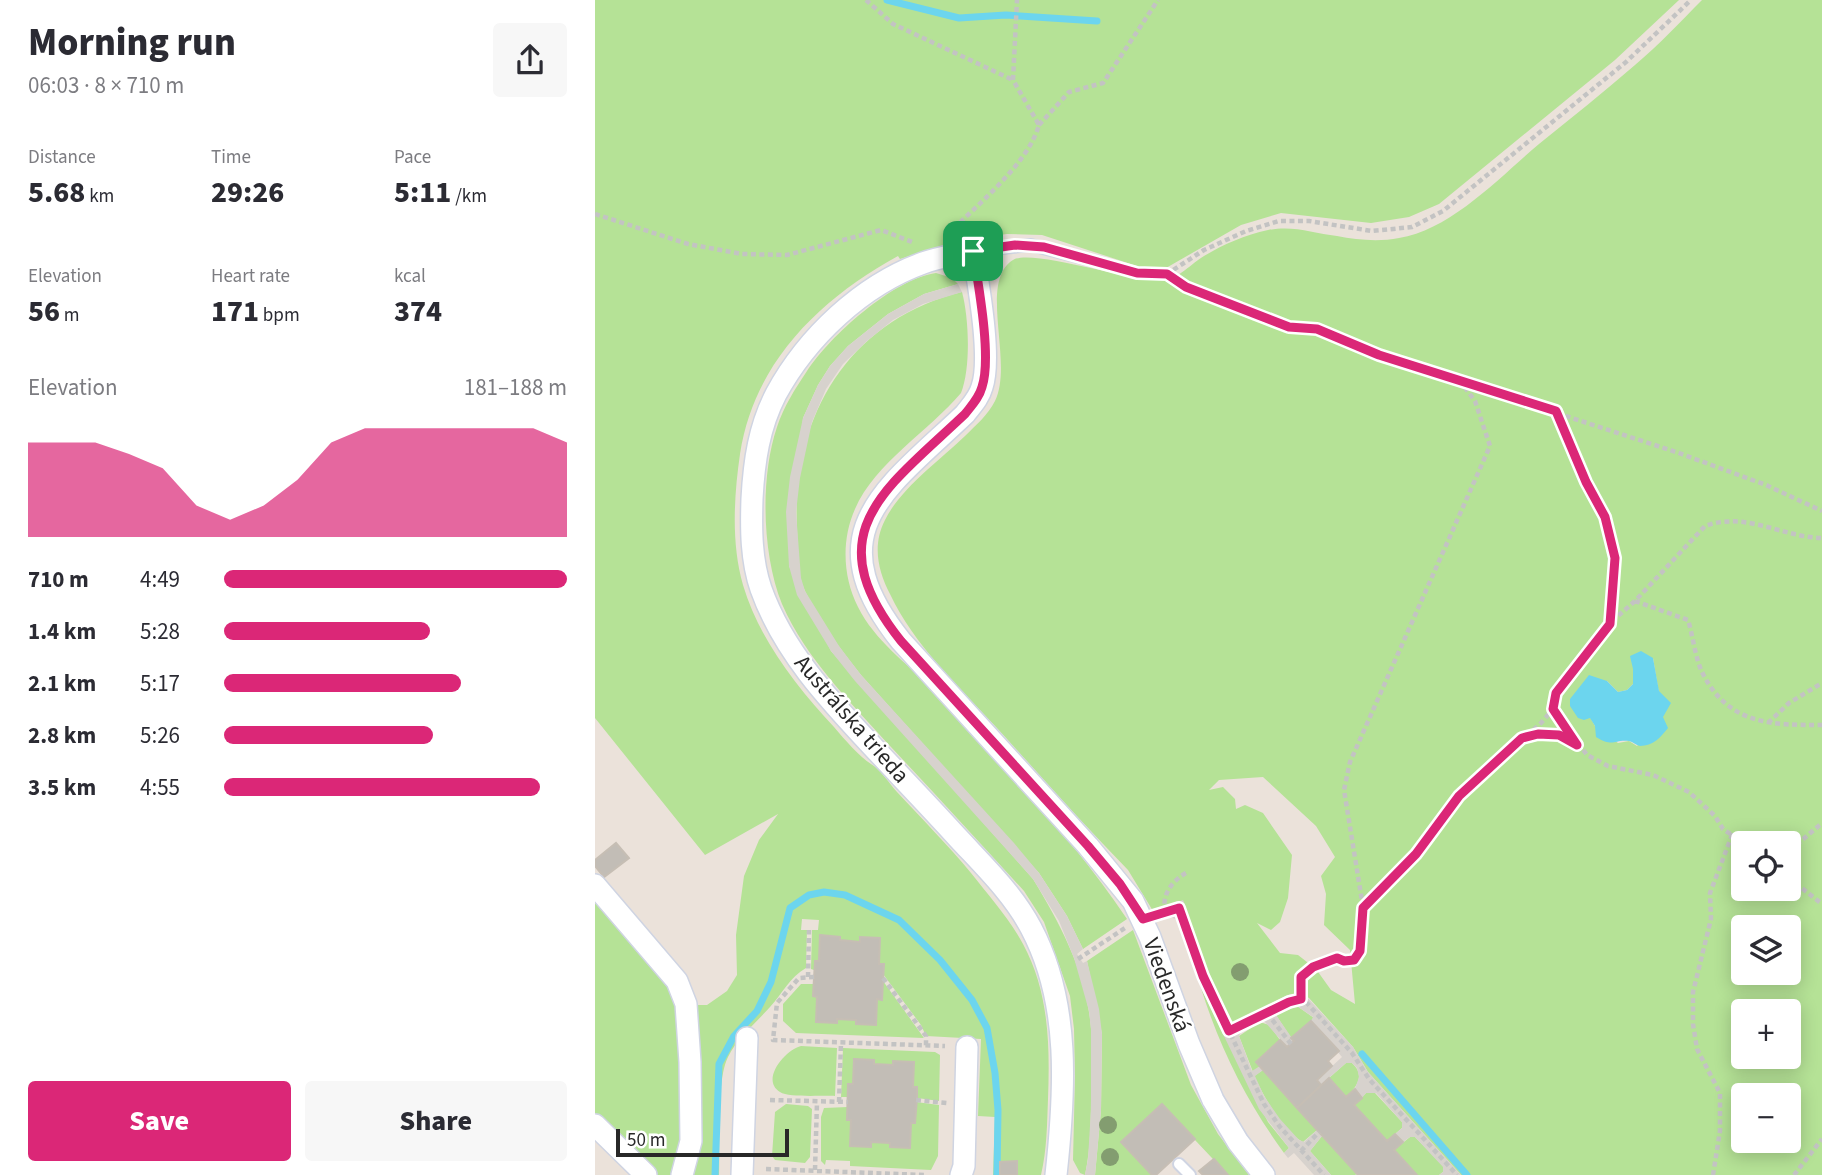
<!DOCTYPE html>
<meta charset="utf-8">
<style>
body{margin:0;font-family:"Source Sans 3",sans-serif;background:#f7f7f7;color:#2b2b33;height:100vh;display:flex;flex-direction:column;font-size:26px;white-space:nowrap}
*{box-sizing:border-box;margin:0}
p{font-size:23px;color:#7c7c81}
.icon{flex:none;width:38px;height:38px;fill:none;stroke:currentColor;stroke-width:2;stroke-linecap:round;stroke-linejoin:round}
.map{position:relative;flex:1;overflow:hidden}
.panel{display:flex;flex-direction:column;background:#fff;width:595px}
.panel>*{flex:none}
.controls{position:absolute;left:1136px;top:831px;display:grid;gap:14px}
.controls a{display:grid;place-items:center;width:70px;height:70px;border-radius:7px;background:#fff;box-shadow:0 4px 18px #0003;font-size:35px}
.scale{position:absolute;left:21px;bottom:18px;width:173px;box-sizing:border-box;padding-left:7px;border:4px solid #282828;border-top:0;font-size:19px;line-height:24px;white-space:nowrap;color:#282828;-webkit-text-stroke:5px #fff;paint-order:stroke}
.pin{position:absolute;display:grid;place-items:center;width:60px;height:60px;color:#fff;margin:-30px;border-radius:14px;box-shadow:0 4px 10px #0006}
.round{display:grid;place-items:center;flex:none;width:74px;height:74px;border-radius:7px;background:#f7f7f7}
.overview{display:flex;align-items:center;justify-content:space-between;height:119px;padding:0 28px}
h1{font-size:38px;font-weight:800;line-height:52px}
.metrics{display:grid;grid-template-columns:repeat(3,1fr);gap:10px;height:119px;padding:7px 28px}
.metrics div{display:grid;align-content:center}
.metrics b{font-size:30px;font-weight:800}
.metrics small{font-size:19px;font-weight:400}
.metrics p{font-size:19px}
.chart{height:196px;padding:14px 28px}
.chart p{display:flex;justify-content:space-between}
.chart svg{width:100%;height:126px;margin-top:7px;fill:#db2777;opacity:.7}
.button{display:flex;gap:14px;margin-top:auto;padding:14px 28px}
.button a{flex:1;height:80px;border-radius:7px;background:#db2777;color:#fff;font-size:28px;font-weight:800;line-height:80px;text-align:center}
.button a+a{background:#f7f7f7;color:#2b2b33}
ul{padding:0 28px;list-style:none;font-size:23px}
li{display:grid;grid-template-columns:112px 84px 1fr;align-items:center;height:52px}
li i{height:18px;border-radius:9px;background:#db2777}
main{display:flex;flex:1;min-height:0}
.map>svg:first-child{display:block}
</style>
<main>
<section class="panel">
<div class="overview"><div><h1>Morning run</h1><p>06:03 · 8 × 710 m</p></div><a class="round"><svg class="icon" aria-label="share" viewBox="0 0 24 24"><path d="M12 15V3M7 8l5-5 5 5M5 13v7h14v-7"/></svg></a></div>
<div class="metrics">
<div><p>Distance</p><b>5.68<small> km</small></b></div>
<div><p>Time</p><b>29:26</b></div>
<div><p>Pace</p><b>5:11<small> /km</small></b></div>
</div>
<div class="metrics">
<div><p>Elevation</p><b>56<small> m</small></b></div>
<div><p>Heart rate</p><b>171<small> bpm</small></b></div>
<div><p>kcal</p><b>374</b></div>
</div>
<div class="chart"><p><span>Elevation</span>181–188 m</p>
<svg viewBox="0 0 160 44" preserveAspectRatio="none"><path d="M0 44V11L10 11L20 11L30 15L40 20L50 33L60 38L70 33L80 24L90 11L100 6L110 6L120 6L130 6L140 6L150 6L160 11V44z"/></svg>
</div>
<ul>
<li><b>710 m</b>4:49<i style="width:100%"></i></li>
<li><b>1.4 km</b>5:28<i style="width:60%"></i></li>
<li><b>2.1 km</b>5:17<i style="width:69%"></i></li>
<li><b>2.8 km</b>5:26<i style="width:61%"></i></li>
<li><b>3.5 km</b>4:55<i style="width:92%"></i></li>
</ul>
<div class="button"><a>Save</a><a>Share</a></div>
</section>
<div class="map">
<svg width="1227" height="1175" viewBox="0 0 1227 1175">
<rect width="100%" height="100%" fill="#ebe2da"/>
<path fill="#b5e296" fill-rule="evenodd" d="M0 0H1084L1020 60 844 204 814 217 776 223 686 213 646 225 571 268 545 267 447 235 412 234 361 241 305 259 303 256C225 299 159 362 145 454 139 496 136 543 148 585 164 639 201 686 239 727 250 740 264 756 276 764 286 770 294 783 302 792 327 819 353 845 376 873 394 896 414 918 428 944 454 992 455 1045 453 1099 452 1124 452 1150 446 1175H398L400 1117 383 1116 386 1039 331 1036 326 1025 288 974V964H284L285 938 265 937V942L245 940V937L225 935 224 961H220L219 970 216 969 217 930H223L224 920 207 919 206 930H212L211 968C195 977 187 994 175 1007 161 1023 143 1037 133 1057 121 1081 125 1146 124 1175H93L96 1005H112L132 991 142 975 141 935 149 876 164 840 183 814 110 855 0 718Z
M1107 0H1227V1175H866L773 1072 758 1047 714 998 706 993 693 995 639 1023 635 1022 614 976 588 901 558 911 533 870C488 824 445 775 401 727 363 686 319 645 295 594 283 571 277 545 290 520 305 489 345 460 370 436 381 425 393 415 400 401 419 362 383 282 418 260 436 248 536 282 570 280 583 279 597 263 609 256 629 244 650 235 673 230 698 225 718 233 742 236 762 240 784 242 804 238 856 230 905 177 944 144 976 118 1009 92 1040 65 1064 45 1085 22 1107 0ZM1058 658 1068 717 1042 746 1034 741 1023 743 1000 726 995 717 1012 681 1023 692 1032 690 1038 684V669ZM668 777 721 826 740 857 726 876 731 894 729 925 755 950 760 1004 736 990 721 969 703 955 685 953 662 923 676 930 685 922 693 898 697 855 668 813 650 805 641 809 640 799 628 787 614 790 624 780ZM1148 844H1194V889H1148ZM1148 928H1194V973H1148ZM1148 1012H1194V1057H1148ZM1148 1096H1194V1141H1148Z
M341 273 357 278 363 284 329 294 293 314 253 346 235 366 223 385 208 418 194 566 236 651 438 879C466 925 492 974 496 1029 498 1049 497 1069 496 1089 496 1117 496 1147 490 1175L485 1173 478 1160 480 1076 479 1029 475 996 449 922 429 891C385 843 341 795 296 747 257 704 211 659 187 604 167 555 165 477 182 427 189 406 200 389 212 371 235 336 298 279 341 273Z
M367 292C374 318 376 368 366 393 334 431 280 463 260 509 246 540 248 578 263 607 280 641 311 662 337 689 405 762 476 835 532 919L488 949 472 916 444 873 266 675C246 649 223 621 210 591 201 572 203 548 202 528 196 416 255 319 367 292Z
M0 885 87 991V1175H51L0 1125Z
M538 930 596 1085 623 1134 654 1175H633L567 1105 527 1142 557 1175H500L506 1110 507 1034 492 961Z
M288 981 329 1038 201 1033 188 1021V1004L206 984H219L218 996 222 997 221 1022 241 1023 242 1019 261 1020V1024L281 1025 282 999 286 1000Z
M606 988 673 1122 694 1148 689 1153C652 1102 625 1049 606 988Z
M702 1006 719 1018 696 1038 681 1015Z
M665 1022 674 1025 685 1040 662 1062 665 1066 658 1072 644 1036Z
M206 1046 242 1048 240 1096C228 1095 194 1098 185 1092 165 1080 190 1050 206 1046Z
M248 1048 340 1052 345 1055 344 1101 322 1098V1087H318L319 1062 299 1061 298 1065 279 1064V1060L259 1059 258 1084 253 1097H246Z
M751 1063H757C770 1075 763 1086 751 1097L734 1078Z
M668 1070 722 1130 708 1142C687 1131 669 1096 659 1076Z
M771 1093H780L807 1122V1128L792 1141 759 1105Z
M321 1102 344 1105 343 1156 336 1170 255 1166V1161L231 1160 230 1165 226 1161V1117L229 1108 253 1107 252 1120H256L255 1146 276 1142 295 1143V1147L315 1148 316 1123H320Z
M191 1104 213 1106 217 1109 215 1157 210 1163 180 1160 177 1156 180 1112Z
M727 1136 762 1174 760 1175H736L715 1151Z
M815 1137H820L849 1167 848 1172 844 1175H822L799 1150Z"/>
<path fill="#d7d2cd" d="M363 284 367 292 328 304 298 320 272 341 248 364 231 389 217 422 205 478 201 512 206 578 210 591 244 646 266 675 419 843 444 873 472 916 488 949 482 954 488 963 492 961 504 1009 507 1034 506 1110 500 1175H490L493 1159 496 1109V1029L494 1011 479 958 464 921 438 879 260 681 236 651 202 595 194 566 191 512 195 477 208 418 223 385 235 366 253 346 293 314 329 294Z
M588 900 614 976 635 1022 639 1023 693 995 706 993 710 995 758 1047 773 1072 866 1175H844L848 1172V1167L820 1137H815L808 1142 800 1134 807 1128V1122L781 1093H771L767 1098 760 1089 764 1077 762 1068 757 1063H751L726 1085 722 1080 747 1057 716 1021 718 1017 702 1006 681 1015 699 1041 692 1047 670 1022H665L646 1032 644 1036 657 1071 665 1066 668 1070 660 1076 669 1096 685 1119 704 1140 709 1142 722 1130 727 1136 715 1151 736 1175H719L699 1153 693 1158 689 1153 694 1148 664 1109 606 988 583 920 575 917 564 921 558 911Z"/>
<path fill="#6cd5ee" d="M1046 651 1058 658 1064 691 1076 703 1068 717 1073 728C1066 737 1058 746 1045 746 1041 745 1038 742 1034 741 1019 739 1019 748 1001 737L1000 726 995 718 989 720 983 718 975 706V699L994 675 1012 681 1023 692 1032 690 1038 684V669L1035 656Z"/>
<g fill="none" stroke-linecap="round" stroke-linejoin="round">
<path stroke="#6cd5ee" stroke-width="7" d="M292 0 364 18 411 15 502 21
M767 1054 872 1175
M120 1175 124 1064 139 1036 162 1011 176 982 195 908 214 895 229 892 250 895 304 920 345 960 377 1000 392 1028 400 1073 403 1110 402 1175"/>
</g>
<path fill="#c2bdb6" stroke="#c6beb4" stroke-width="2" d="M21 843 34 858 9 877 0 866V860Z
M225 935 245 937V940L265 942V937L285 938 284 964H289L288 981 287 1000 282 999 281 1025 261 1024V1020L242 1019V1023L221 1022 222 997 218 996 220 961H224Z
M716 1021 744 1051 733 1061 737 1066 722 1080 726 1085 702 1108 661 1062 685 1040 692 1047 699 1041 696 1038Z
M259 1059 279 1060V1064L298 1065V1061L319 1062 318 1087H322V1098L320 1123H316L315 1148 295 1147V1143L276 1142V1147L255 1146 256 1120H252L253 1084H258Z
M734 1078 751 1097 760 1089 767 1098 759 1105 792 1141 800 1134 808 1142 799 1150 822 1175H763L744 1154 702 1108Z
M567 1104 600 1139 561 1175H557L526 1142Z
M619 1159 633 1175H608L604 1171Z
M422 1161V1175H405V1162Z"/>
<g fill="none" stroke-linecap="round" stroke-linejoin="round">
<defs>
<path id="service" d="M378 251 436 245 507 263
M584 1164 595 1175"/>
<path id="minor" d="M0 885 82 981 91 1004 95 1062 96 1141 87 1175
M0 1125 51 1175
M147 1175 152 1038
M366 1175 369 1166 372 1047
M461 1175C470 1093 476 1003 436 928 418 894 390 867 364 839 336 808 307 778 278 747 234 700 188 651 166 589 156 560 156 529 157 499 159 461 164 427 181 394 212 337 267 285 328 263 344 257 362 255 378 251 383 283 397 358 387 387 384 398 377 405 370 414 291 489 219 532 306 641L493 846 538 901 555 937 594 1044 618 1100 643 1142 669 1175"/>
</defs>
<use href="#service" stroke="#cfd4e2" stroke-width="14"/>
<use href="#minor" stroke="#cfd4e2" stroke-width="24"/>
<path stroke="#c3c3c3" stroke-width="4.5" stroke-dasharray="5 3.5" stroke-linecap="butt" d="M271 0 298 24 418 80
M444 125 474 92 508 83 563 0
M0 214 93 244 147 254 192 255 286 230 320 243
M353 234C382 205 433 164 444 125L418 80 422 0
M521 267 542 273 572 274 609 250 651 231 684 221H714L777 231 817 227 848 211 1031 62 1096 0
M572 274 591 287 694 327 722 329 784 355 1081 452 1171 485 1227 511
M962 412 991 482 1010 517 1020 558 1015 622
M1040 601 1093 620C1098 636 1100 657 1107 672 1133 725 1176 725 1227 725
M958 709 992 755 1013 766 1058 775 1094 792 1120 816 1128 829 1137 835
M1173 723 1194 703 1227 683
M928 738C947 734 963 731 980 743
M1194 848 1199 847 1227 823
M1194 878 1227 904
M768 907 749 790 755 762 895 446 880 401 865 381
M571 912C565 896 578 880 591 873
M568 913 584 908 608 976 634 1031
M483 959 530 928
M213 977 214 930
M219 977 204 978 182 1003 178 1040 350 1046
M288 978 331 1036V1046
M706 999V977L718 967 742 958 749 961 759 960 765 951 768 908 822 854 864 796 946 723 958 709 961 693 1015 623 1040 601 1110 526C1151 511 1186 537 1227 538
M672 1013 700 999 711 1002 757 1053 774 1079 862 1175
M696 1044 672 1013 634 1031 669 1104 685 1127 729 1175
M175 1100 253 1102
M321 1100 352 1103
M244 1102 246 1043
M706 1151 724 1132
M171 1169 329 1175
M220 1170 222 1102
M1118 1175 1125 1131V1093L1102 1049 1098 1024V992L1116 919 1115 893 1137 835 1150 844
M1199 1175 1227 1139"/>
<use href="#service" stroke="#fff" stroke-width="10"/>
<use href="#minor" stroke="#fff" stroke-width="21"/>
</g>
<g fill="#839d70">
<circle cx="645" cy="972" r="9"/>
<circle cx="513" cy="1125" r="9"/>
<circle cx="515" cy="1157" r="9"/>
</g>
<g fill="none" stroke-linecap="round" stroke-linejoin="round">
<defs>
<path id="route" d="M420 245 449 247 542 273 572 274 591 287 694 327 722 329 784 355 961 411 991 482 1010 517 1020 558 1015 624 961 693 958 709 982 745 964 735 943 734 927 738 864 796 821 854 768 908 765 951 759 960 749 961 742 958 718 967 706 977V999L694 1002 634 1031 608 976 584 908 548 919 525 884 493 846 306 641C219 532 291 489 370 414 377 405 384 398 387 387 397 357 383 283 378 251Z"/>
</defs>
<use href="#route" stroke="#fff" stroke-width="14"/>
<use href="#route" stroke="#db2777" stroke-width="9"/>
</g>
<g text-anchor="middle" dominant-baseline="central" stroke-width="5" stroke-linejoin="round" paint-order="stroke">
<g font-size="23" fill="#282828" stroke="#fff">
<text transform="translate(257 719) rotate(49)">Austrálska trieda</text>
<text transform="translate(572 985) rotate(70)">Viedenská</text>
</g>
</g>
</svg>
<div class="controls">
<a><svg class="icon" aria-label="locate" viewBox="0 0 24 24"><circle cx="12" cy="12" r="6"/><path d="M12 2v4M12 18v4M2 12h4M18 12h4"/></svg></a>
<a><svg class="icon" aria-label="layers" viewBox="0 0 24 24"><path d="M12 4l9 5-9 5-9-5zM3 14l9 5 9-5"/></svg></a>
<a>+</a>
<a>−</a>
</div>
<div class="scale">50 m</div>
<div class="pin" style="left:378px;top:251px;background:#1e9e55"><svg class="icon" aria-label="arrive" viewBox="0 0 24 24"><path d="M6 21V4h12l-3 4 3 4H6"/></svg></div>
</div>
</main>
